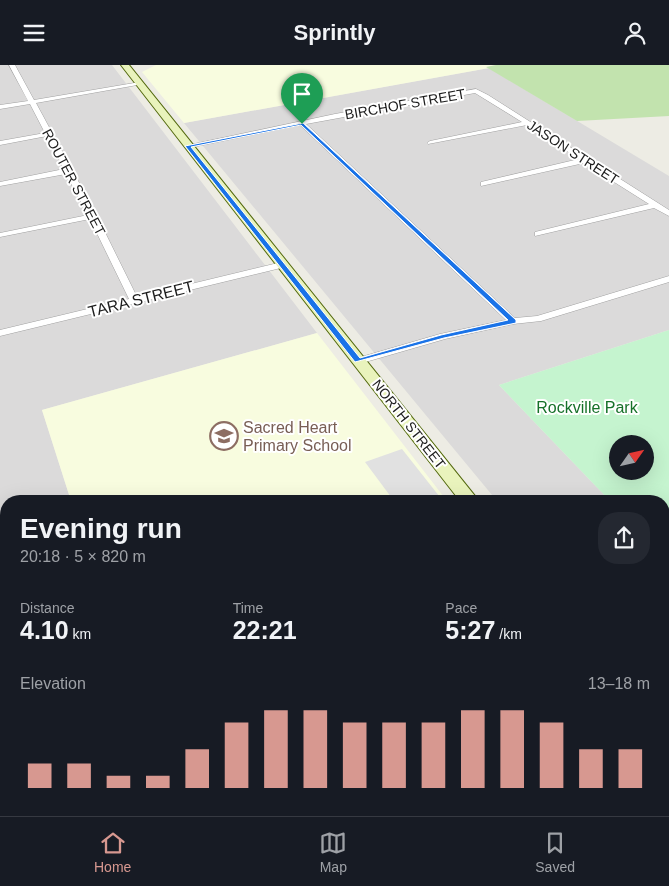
<!DOCTYPE html>
<meta charset="utf-8">
<style>
body{margin:0;font-family:Helvetica,sans-serif;background:#242831;color:#f1f3f6;height:100vh;display:flex;flex-direction:column;font-size:19px;white-space:nowrap}
*{box-sizing:border-box;margin:0}
p{font-size:16px;color:#9ea1a6}
.icon{flex:none;width:28px;height:28px;fill:none;stroke:currentColor;stroke-width:2;stroke-linecap:round;stroke-linejoin:round}
.map{position:relative;flex:1;overflow:hidden}
.panel{position:absolute;left:0px;top:430px;width:670px;height:321px;display:flex;flex-direction:column;background:#171b24;border-radius:20px 20px 0 0;box-shadow:0 5px 20px #0002}
.panel>*{flex:none}
.needle{width:32px;rotate:56deg}
.controls{position:absolute;left:609px;top:370px;display:grid;gap:10px}
.controls a{display:grid;place-items:center;width:45px;height:45px;border-radius:50%;background:#171b24;box-shadow:0 5px 20px #0002;font-size:25px}
.pin{position:absolute;display:grid;place-items:center;width:42px;height:42px;color:#fff;margin:-51px -21px;border-radius:50% 50% 50% 0;rotate:-45deg;box-shadow:0 0 5px #0007}
.pin .icon{rotate:45deg}
.round{display:grid;place-items:center;flex:none;width:52px;height:52px;border-radius:20px;background:#242831}
.headline{display:flex;align-items:center;justify-content:space-between;height:85px;padding:0 20px}
h1{font-size:28px;font-weight:800;line-height:38px}
.stats{display:grid;grid-template-columns:repeat(3,1fr);gap:8px;height:85px;padding:5px 20px}
.stats div{display:grid;align-content:center}
.stats b{font-size:25px;font-weight:800}
.stats small{font-size:14px;font-weight:400}
.stats p{font-size:14px}
.chart{height:140px;padding:10px 20px}
.chart p{display:flex;justify-content:space-between}
.chart svg{width:100%;height:90px;margin-top:5px;stroke:#d79890;stroke-width:6}
header{display:flex;justify-content:space-between;align-items:center;height:65px;padding:0 20px;background:#171b24;font-size:22px;font-weight:800}
.tabs{display:flex;justify-content:space-around;align-items:center;height:70px;border-top:1px solid #363941;background:#171b24;font-size:14px;color:#9ea1a6}
.tabs a{display:grid;justify-items:center;gap:2px}
.tabs .current{color:#d79890}
.map>svg:first-child{display:block}
</style>
<header><svg class="icon" aria-label="menu" viewBox="0 0 24 24"><path d="M4 6h16M4 12h16M4 18h16"/></svg>Sprintly<svg class="icon" aria-label="person" viewBox="0 0 24 24"><circle cx="12" cy="8" r="4"/><path d="M4 21q1-7 8-7t8 7"/></svg></header>
<div class="map">
<svg width="669" height="751" viewBox="0 0 669 751">
<rect width="100%" height="100%" fill="#edece4"/>
<path fill="#dbdada" d="M0 0H112L317 268 42 345 71 436H6V745H172L173 751H0Z
M489 3 669 111V265L499 320 610 436H497L184 58Z
M664 492 669 497V644L664 637Z"/>
<path fill="#f8fcdf" d="M156 0H496L487 2 489 3 184 58 142 7Z
M317 268 447 436H71L42 345Z
M172 745H542L531 751H174Z"/>
<path fill="#c2e3ae" d="M496 0H669V51L577 56 486 2Z"/>
<path fill="#c5f4cf" fill-rule="evenodd" d="M669 265V497L664 492V436H610L499 320ZM618 379H645V406H618Z"/>
<path fill="#e1e1e1" d="M402 384 443 436H394L365 397Z"/>
<g fill="none" stroke-linecap="round" stroke-linejoin="round">
<defs>
<path id="street" d="M9 0H15L34 35 140 17 143 19 36 38 97 151 137 232 282 197 285 198V202L0 271V265L129 234 90 154 0 172V168L88 150 66 109 0 121V117L64 104 47 71 0 80V76L45 68 30 39 0 44V40L28 36Z
M476 24 488 30 669 145V151L654 143 535 171V167L649 139 584 98 481 121V117L579 94 527 60 428 79 427 78 430 76 522 57 475 28 306 59 515 253 537 251 669 211V217L541 256 513 259 445 274 362 298H354L353 296 354 294 440 269 506 255 300 60 188 83 184 81 335 49Z
M0 522 5 524 6 527V565L0 561Z
M30 745H52L51 751H28Z"/>
<path id="secondary" d="M121 0H129L479 436H460Z
M669 673V726L664 723V675Z
M591 745H624L621 751H589Z"/>
</defs>
<use href="#street" stroke="#a1a1a1" stroke-width="1"/>
<use href="#secondary" stroke="#546a0f" stroke-width="2"/>
<use href="#street" fill="#fff" fill-rule="evenodd"/>
<use href="#secondary" fill="#e9f3bc" fill-rule="evenodd"/>
</g>
<path fill="#1a73e8" stroke="#fff" fill-rule="evenodd" d="M303 58 516 255V258L444 273 355 297 185 81ZM301 60 508 255 441 270 360 293 191 82Z"/>
<defs>
<symbol id="school-ring" viewBox="-11 -11 22 22"><circle r="9.5" fill="#fff" stroke="#8d6e63" stroke-width="1.5"/><path d="M0-5L7-2L0 1L-7-2ZM-4 1L0 2.5L4 1V4Q0 6-4 4Z" fill="#8d6e63"/></symbol>
</defs>
<g fill-rule="evenodd">
<use href="#school-ring" x="208" y="355" width="32" height="32"/>
</g>
<g text-anchor="middle" dominant-baseline="central" stroke-width="4" stroke-linejoin="round" paint-order="stroke">
<g font-size="14" fill="#1d1d1d" stroke="#fff">
<text transform="translate(405 39) rotate(-10)">BIRCHOF STREET</text>
<text transform="translate(573 87) rotate(33)">JASON STREET</text>
<text transform="translate(74 117) rotate(62)">ROUTER STREET</text>
<text transform="translate(409 359) rotate(52)">NORTH STREET</text>
</g>
<g font-size="16" fill="#1d1d1d" stroke="#fff">
<text transform="translate(141 234) rotate(-14)">TARA STREET</text>
</g>
<g font-size="16" fill="#167129" stroke="#fff">
<text x="587" y="342">Rockville Park</text>
</g>
<g font-size="16" fill="#785e54" stroke="#fff" text-anchor="start">
<text x="243" y="362">Sacred Heart<tspan x="243" dy="18">Primary School</tspan></text>
</g>
</g>
</svg>
<div class="controls">
<a><svg class="needle" viewBox="-14 -14 28 28"><path d="M0-13l5 13h-10z" fill="#e53935"/><path d="M0 13l5-13h-10z" fill="#9ea1a6"/></svg></a>
</div>
<div class="pin" style="left:302px;top:59px;background:#1e9e55"><svg class="icon" aria-label="arrive" viewBox="0 0 24 24"><path d="M6 21V4h12l-3 4 3 4H6"/></svg></div>
<section class="panel">
<div class="headline"><div><h1>Evening run</h1><p>20:18 · 5 × 820 m</p></div><a class="round"><svg class="icon" aria-label="share" viewBox="0 0 24 24"><path d="M12 15V3M7 8l5-5 5 5M5 13v7h14v-7"/></svg></a></div>
<div class="stats">
<div><p>Distance</p><b>4.10<small> km</small></b></div>
<div><p>Time</p><b>22:21</b></div>
<div><p>Pace</p><b>5:27<small> /km</small></b></div>
</div>
<div class="chart"><p><span>Elevation</span>13–18 m</p>
<svg viewBox="0 0 160 44" preserveAspectRatio="none"><path d="M5 44V32M15 44V32M25 44V38M35 44V38M45 44V25M55 44V12M65 44V6M75 44V6M85 44V12M95 44V12M105 44V12M115 44V6M125 44V6M135 44V12M145 44V25M155 44V25"/></svg>
</div>
</section>
</div>
<nav class="tabs">
<a class="current"><svg class="icon" aria-label="home" viewBox="0 0 24 24"><path d="M3 11l9-7 9 7M6 9v11h12V9"/></svg>Home</a>
<a><svg class="icon" aria-label="map" viewBox="0 0 24 24"><path d="M3 6l6-2 6 2 6-2v14l-6 2-6-2-6 2zM9 4v14M15 6v14"/></svg>Map</a>
<a><svg class="icon" aria-label="saved" viewBox="0 0 24 24"><path d="M7 4h10v16l-5-4-5 4z"/></svg>Saved</a>
</nav>
